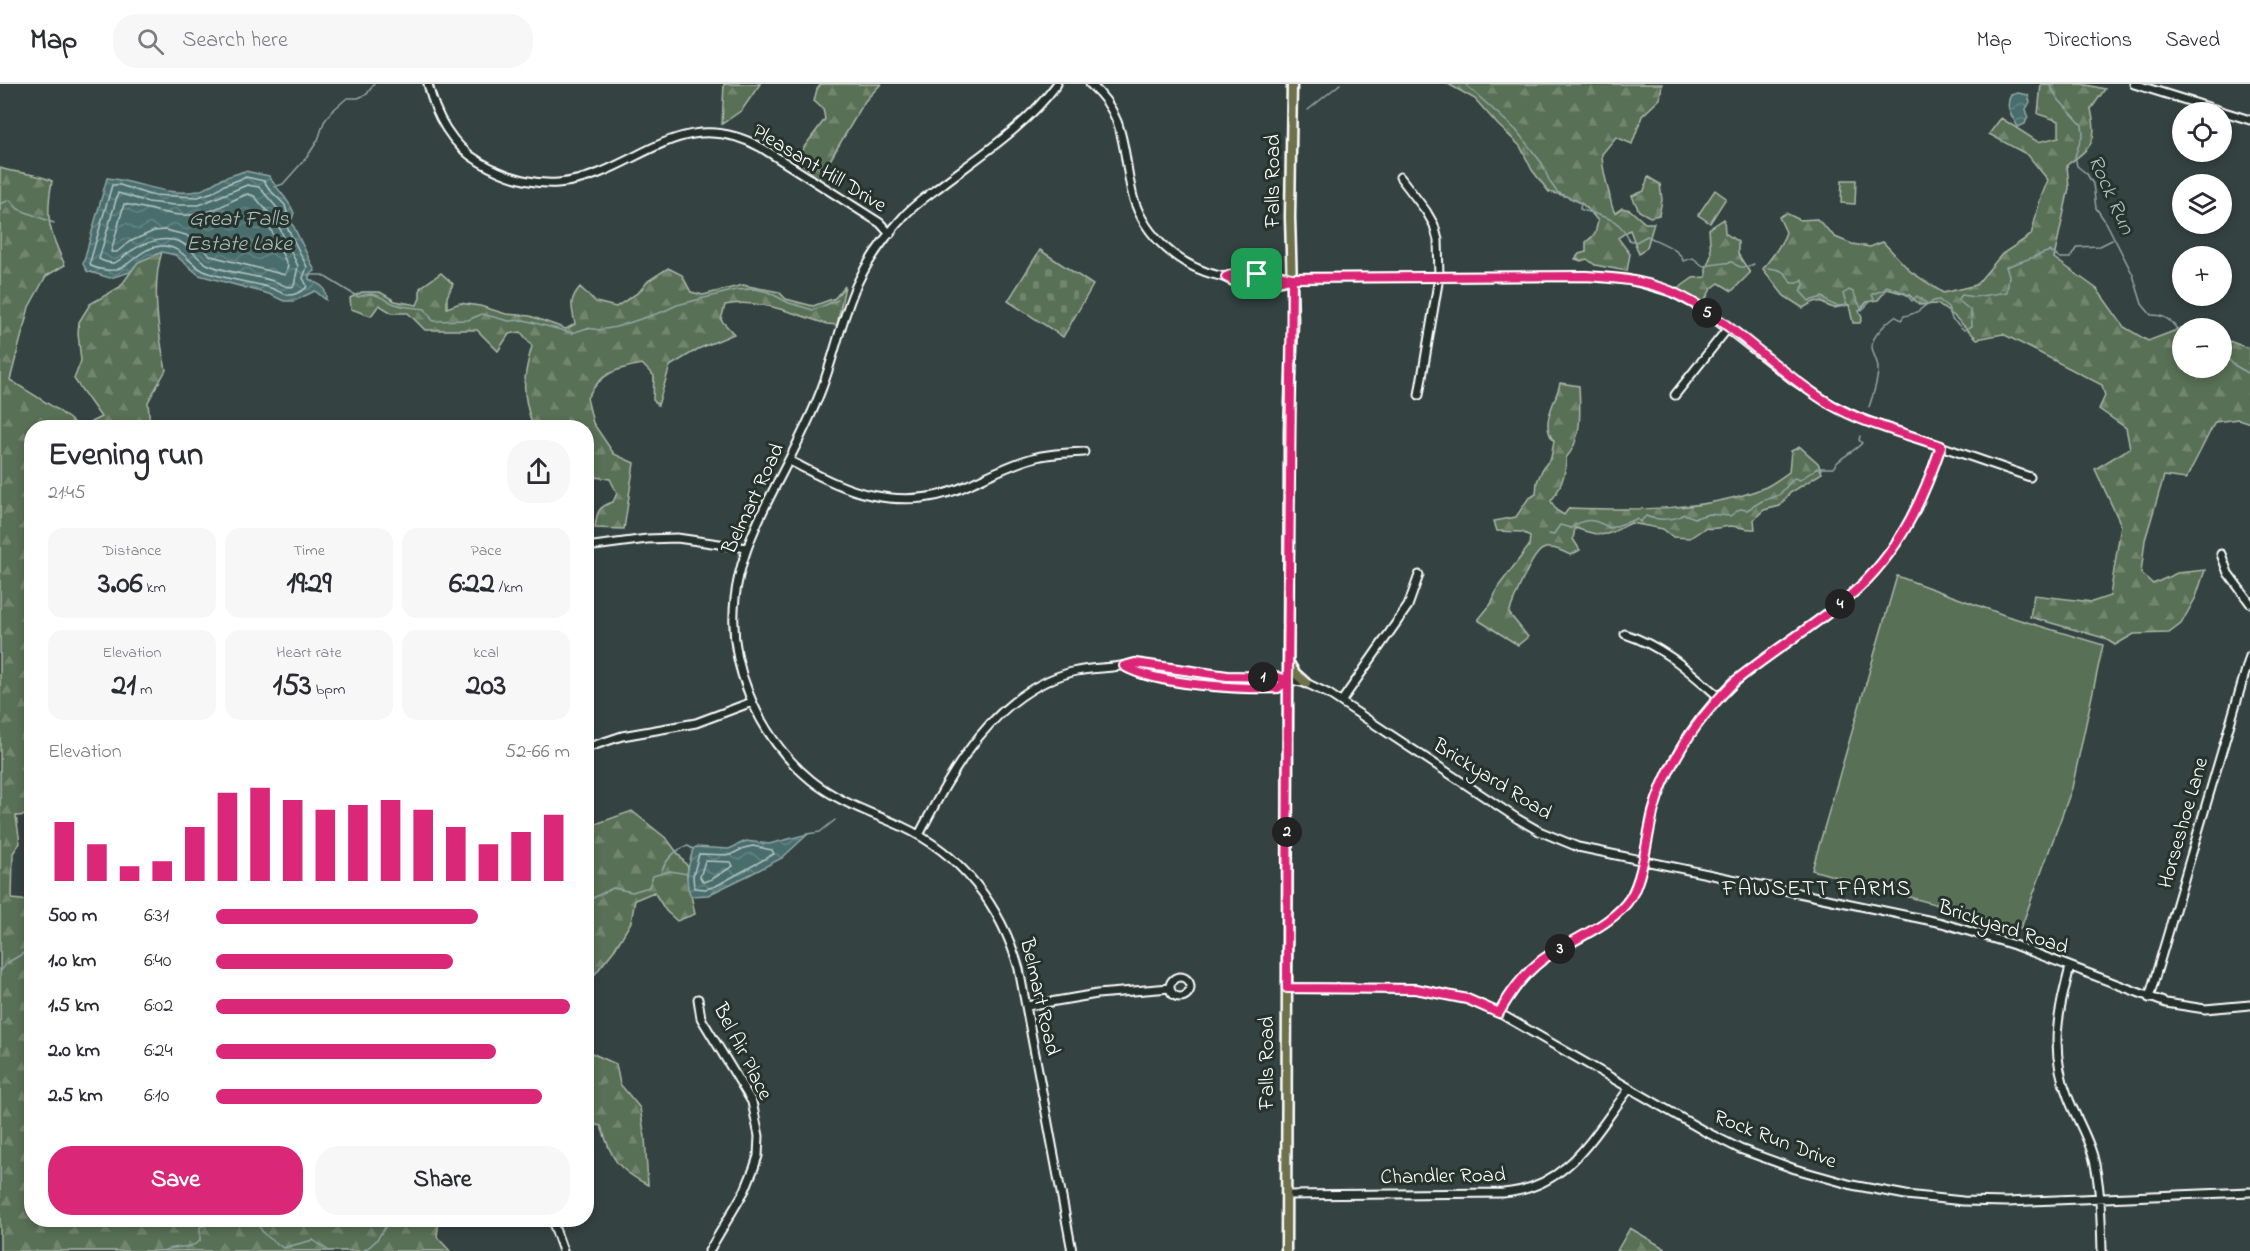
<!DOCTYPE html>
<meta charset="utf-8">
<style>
body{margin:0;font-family:"Indie Flower",sans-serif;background:#f7f7f7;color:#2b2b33;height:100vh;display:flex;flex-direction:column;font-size:22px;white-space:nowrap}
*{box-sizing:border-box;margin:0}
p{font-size:20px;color:#7c7c81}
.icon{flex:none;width:33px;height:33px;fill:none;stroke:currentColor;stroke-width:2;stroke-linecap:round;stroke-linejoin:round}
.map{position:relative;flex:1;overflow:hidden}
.side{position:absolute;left:24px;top:336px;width:570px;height:807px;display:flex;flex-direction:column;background:#fff;border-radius:24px;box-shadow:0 3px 9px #0003}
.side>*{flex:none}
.controls{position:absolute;left:2172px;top:18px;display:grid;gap:12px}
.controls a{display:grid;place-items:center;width:60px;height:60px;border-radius:50%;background:#fff;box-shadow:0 3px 9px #0003;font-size:30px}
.pin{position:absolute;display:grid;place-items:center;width:51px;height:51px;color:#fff;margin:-26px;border-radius:12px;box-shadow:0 3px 9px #0006}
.km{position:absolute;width:30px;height:30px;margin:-15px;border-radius:50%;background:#222;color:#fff;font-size:16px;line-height:30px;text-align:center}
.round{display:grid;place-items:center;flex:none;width:63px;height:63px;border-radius:24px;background:#f7f7f7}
.summary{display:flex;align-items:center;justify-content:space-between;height:102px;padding:0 24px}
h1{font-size:33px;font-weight:700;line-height:45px}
.metrics{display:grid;grid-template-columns:repeat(3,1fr);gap:9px;height:102px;padding:6px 24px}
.metrics div{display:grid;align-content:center;border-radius:15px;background:#f7f7f7;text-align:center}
.metrics b{font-size:30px;font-weight:700}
.metrics small{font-size:16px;font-weight:400}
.metrics p{font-size:16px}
.chart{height:168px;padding:12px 24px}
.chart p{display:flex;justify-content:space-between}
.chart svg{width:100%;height:108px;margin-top:6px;stroke:#db2777;stroke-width:6}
.action{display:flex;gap:12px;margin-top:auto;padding:12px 24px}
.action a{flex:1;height:69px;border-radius:24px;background:#db2777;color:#fff;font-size:24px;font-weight:700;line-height:69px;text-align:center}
.action a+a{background:#f7f7f7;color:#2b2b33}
ul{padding:0 24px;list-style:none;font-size:20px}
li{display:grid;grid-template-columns:96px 72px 1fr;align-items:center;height:45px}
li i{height:15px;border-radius:8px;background:#db2777}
header{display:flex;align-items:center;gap:36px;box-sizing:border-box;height:84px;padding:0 30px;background:#fff;border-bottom:2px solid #e1e1e2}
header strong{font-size:28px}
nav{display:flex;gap:33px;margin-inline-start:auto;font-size:21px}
.search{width:420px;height:54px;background:#f7f7f7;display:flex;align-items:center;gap:15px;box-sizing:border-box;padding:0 21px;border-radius:24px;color:#7c7c81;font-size:22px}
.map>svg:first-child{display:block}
</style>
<header>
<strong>Map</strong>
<div class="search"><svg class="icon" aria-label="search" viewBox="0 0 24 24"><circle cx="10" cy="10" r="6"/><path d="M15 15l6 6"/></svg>Search here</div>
<nav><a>Map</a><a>Directions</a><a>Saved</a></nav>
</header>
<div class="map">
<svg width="2250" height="1167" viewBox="0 0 2250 1167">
<defs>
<pattern id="forest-firs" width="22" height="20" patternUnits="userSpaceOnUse" patternTransform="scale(1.5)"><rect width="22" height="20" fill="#597055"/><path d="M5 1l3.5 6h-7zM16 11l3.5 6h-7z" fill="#72856e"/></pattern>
<pattern id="cemetery-stones" width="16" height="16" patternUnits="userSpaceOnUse" patternTransform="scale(1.5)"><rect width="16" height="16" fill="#597055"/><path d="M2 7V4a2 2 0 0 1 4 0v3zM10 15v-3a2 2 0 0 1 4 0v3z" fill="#72856e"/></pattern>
<pattern id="water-waves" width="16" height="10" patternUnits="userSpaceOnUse" patternTransform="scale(1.5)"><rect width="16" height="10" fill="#496d6d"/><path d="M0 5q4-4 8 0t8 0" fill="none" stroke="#648383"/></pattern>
</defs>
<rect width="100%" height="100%" fill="#354242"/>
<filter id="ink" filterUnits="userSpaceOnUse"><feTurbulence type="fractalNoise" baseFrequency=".0167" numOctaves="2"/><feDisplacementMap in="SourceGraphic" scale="12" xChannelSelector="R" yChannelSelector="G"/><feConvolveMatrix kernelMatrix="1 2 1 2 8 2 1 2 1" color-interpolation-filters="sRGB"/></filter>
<g filter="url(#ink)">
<path fill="#597055" stroke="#acb8aa" stroke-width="1.5" d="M1842 96H1856L1855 120 1841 119Z
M1715 106 1726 114 1710 139 1698 131Z
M1897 492 2007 532 2103 561 2072 704 2021 844 1812 786Z"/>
<path fill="url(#forest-firs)" stroke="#acb8aa" stroke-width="1.5" d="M724 0H760L742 26 722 40Z
M821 0H881L865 17 819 95 796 74 825 35 823 25 814 17 817 5Z
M1448 0H1662L1660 15 1642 32 1632 60 1616 53 1602 70C1602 83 1605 93 1608 105 1611 114 1610 121 1615 129L1622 124 1630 126 1645 139H1654L1647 163 1639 170 1630 146 1618 154 1630 170 1627 187 1595 181 1587 175 1581 177 1575 175 1579 170 1586 168V158L1595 150 1598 137C1581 115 1575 114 1549 108L1532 86 1520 62 1498 41 1475 15Z
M2041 0H2082L2105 5 2091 25C2098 58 2093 62 2067 81L2069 104 2054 174 2097 205 2124 243 2148 257 2187 242 2194 244H2182V284H2222V254L2250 265V339L2238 335 2215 338 2186 395 2164 392 2145 456 2141 489 2153 500 2177 489 2205 486 2196 513 2181 540 2169 549 2134 550 2115 561 2104 554 2030 533 2034 511 2092 518 2110 512 2121 441 2095 385 2130 364 2126 344 2099 325 2105 312 2102 301 2003 250 1977 255 1954 232 1937 220 1920 221 1909 211 1887 205 1878 216 1867 218 1859 227 1862 234 1860 239H1853L1849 221 1834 224C1816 219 1823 212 1803 224L1784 212 1763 185C1771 173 1782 162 1786 148L1779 133 1786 129 1800 136 1817 135 1835 153 1852 160 1870 163 1883 158 1911 188 1943 209 1976 201 2002 170 2031 151 2040 116 2048 96 2028 71 1989 50 2001 34 2038 58 2059 53V37L2038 30Z
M0 84C18 90 35 88 52 97 45 134 49 148 65 181L46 192 29 223 10 296 55 324 80 343 32 344V731L16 732 20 759 13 769 12 815 31 817 32 1136H439L437 1153 450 1167H0Z
M1648 93 1660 100 1662 116 1659 131 1650 133 1639 127 1632 112 1644 107Z
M1724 135 1725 149 1738 158V170L1750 189 1732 207 1719 199 1711 205 1704 218 1676 206 1693 194 1706 193V185L1711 171 1709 145Z
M162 168C151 200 159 253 166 286L148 318 150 343H81L101 333 74 295 81 277 78 249 79 238 90 220 120 203 138 178Z
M668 184 682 191 691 208 703 211 743 201 779 208 786 215 813 222 835 214 845 202 837 241 827 240C794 230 760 214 725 221L721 236 734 250 698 265 670 282 658 321 653 316 654 292 642 280C615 285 601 289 587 314L593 339 614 370 634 379 624 445 595 444C597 429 597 423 613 418L617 409 610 395 594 393 587 387 586 344 533 343C522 309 522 297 532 262L521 248 509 250 498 267 477 246H425L408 229H392L379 221 371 232 351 225 350 214 362 208H380L395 217 417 221 420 214V204L441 189 453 200 447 213V224L460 219 480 222 506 230 530 232 566 245 575 240C572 223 568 217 580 203L596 218 616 223 639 208 648 197Z
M1560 299 1579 302C1580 325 1583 355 1566 374 1566 390 1561 404 1551 417L1556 426 1564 431 1569 424C1633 426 1705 428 1766 403 1774 399 1782 393 1789 388L1791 367 1800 363 1818 379 1822 389 1790 409 1780 422 1764 426 1754 435 1755 445C1746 446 1738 442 1730 442 1720 443 1714 446 1705 444L1690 454 1673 453 1663 445 1631 439C1603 453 1605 454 1575 444L1573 455 1580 466 1571 471C1563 468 1552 461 1543 465 1531 470 1514 516 1509 529L1528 553 1518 561 1478 536 1491 520 1498 503 1529 462 1530 452 1522 448 1497 447 1494 437 1516 433 1528 415 1536 410 1537 398 1543 384 1551 374 1554 357C1539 339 1556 319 1560 299Z
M632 727 667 755 688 783 687 792 695 830 677 837 666 827 654 808 635 816 631 838 615 865 587 900V743Z
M587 967 616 980 620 1000 640 1024 645 1053 648 1101C615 1084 613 1076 601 1042L587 1039Z
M1630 1144 1669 1167H1617Z"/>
<path fill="url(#cemetery-stones)" stroke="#acb8aa" stroke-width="1.5" d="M1040 166 1093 201 1063 253 1008 217Z"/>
<path fill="url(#water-waves)" stroke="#92a7a7" stroke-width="1.5" d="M2018 9 2028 11 2030 18 2026 25 2028 32 2025 40 2018 43C2012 32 2004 23 2011 11Z
M245 87 269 92C277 106 288 114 294 129L291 137 315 187 309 191V195C320 201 326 201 326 216L315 207 294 217H284L269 210 199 191 175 171 162 168 138 178 130 188 110 194 87 187 83 180 107 94C137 97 167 113 198 107 206 105 212 100 219 96 227 92 237 90 245 87Z
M808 750 782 774 751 790 708 811 691 812C683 796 689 781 693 765L696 763 729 765 746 757 769 760Z"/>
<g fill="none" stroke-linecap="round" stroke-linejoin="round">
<path stroke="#b6c5c5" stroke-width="1.5" d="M246 93 264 97 270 106 285 121 287 129 285 139 307 183 303 194 307 202 305 205C300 208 294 212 288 211 282 210 277 206 271 204 249 197 225 196 204 187 189 180 181 161 161 162 130 165 129 198 91 182L90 178 112 101H120L150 111 198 113 213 108 222 102Z
M247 101 259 103 278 125V141L298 182 294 202C286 205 281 199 273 197 252 190 223 189 205 179 196 173 189 162 180 158 164 152 145 158 131 167 118 176 117 184 99 175L118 109 148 118 174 121H199Z
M248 110 254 112 269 129 270 144 288 182 285 191 211 172 186 151 165 146 154 147 129 158 117 168H111L124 120C150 124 177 136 204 129 220 125 232 115 248 110Z
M753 762 772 766 774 770 716 802 706 805 694 804 693 792 699 770 730 771 744 764Z
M705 777 731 778 733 782 712 795 703 798 700 793Z"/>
<path stroke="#92a7a7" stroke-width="1.5" d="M1465 0 1516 46 1541 78 1550 98 1557 108 1581 119 1580 125C1602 134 1618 131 1629 156L1636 158 1647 152C1658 158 1681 165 1683 177L1693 174 1703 182 1732 178C1740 185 1745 184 1754 180
M2049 0 2058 15 2082 41 2083 49 2075 72 2077 82 2087 90 2093 100 2096 124 2107 140 2133 191 2142 220 2151 231C2168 230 2176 241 2182 255
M1308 26 1340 0
M274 103 283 100 307 73 318 56 324 38 331 28 347 14H358L367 10 374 0
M0 120 10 116 18 125 54 139
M1767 184C1780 185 1786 187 1791 199H1798L1803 195 1804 201 1800 207 1809 217 1823 213C1831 221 1835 223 1847 221L1843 210 1849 206 1853 208 1862 226 1870 218 1874 216 1872 210 1884 206 1887 202 1905 209 1912 217 1917 212 1929 221 1933 217 1939 216 1948 223 1952 235 1964 246 1972 242 1971 227 1958 216 1962 211 1974 213 2007 208 2009 191 2006 183 2050 167 2060 174H2070L2077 163 2100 162 2114 155
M308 191H322L358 213C375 206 380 214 395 220 404 223 415 224 425 225L433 237 468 236 482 230 509 237 524 236 572 249 587 244 600 246 616 243 662 228 677 221 736 206 755 205 768 208 789 219 813 226 838 216
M2222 269 2234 281 2250 290
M1869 323C1873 311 1878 298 1878 285 1878 276 1872 270 1872 262 1871 253 1888 237 1895 232L1901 236 1904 232C1915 230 1919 227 1927 220
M1549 450 1553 451 1560 441 1571 444C1585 433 1594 435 1610 444L1637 435 1640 438 1646 432C1655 436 1676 437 1684 430L1695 434 1709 430 1730 432 1740 425 1747 426 1762 417 1779 411 1794 394 1800 396 1817 384H1833C1839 373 1853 369 1862 359L1859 356 1860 352
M807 750 820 748 835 736
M661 789C665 777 675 765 688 762L693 765
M586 837 591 815 613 804 632 808 649 803 653 792 670 787 687 790
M0 888 7 879 32 864
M255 1136 264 1150 283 1164 313 1156 329 1167
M162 1167C178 1160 187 1167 200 1157V1143L221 1136
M363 1167C381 1156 379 1149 391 1136"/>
<defs>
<path id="minor" d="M428 0C435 31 452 62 480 78 504 92 530 101 558 99 634 93 678 17 762 64L880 139 890 150
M1057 0C1027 41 984 69 943 100 930 110 915 120 904 132 885 153 868 176 856 202 841 236 834 274 820 309 780 413 700 491 749 610 762 643 783 673 811 696 838 718 870 728 901 742 962 770 1001 822 1019 885L1072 1167
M1090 0C1128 32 1122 70 1133 113 1145 153 1180 183 1220 192 1227 193 1231 198 1237 199 1256 203 1274 200 1291 195
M2134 0 2250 36
M1400 93 1426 127 1434 141 1438 156 1439 193 1419 311
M1226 193C1246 185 1272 190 1292 194L1586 192 1627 195 1671 208 1698 222 1793 296 1832 321 1862 335 2030 393
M1675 311 1728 244
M790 377C816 390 842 405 871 411 904 418 939 415 970 400 990 391 1011 380 1033 374 1049 369 1067 369 1084 368
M586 463 647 455 677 454 747 464
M2221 470 2228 489 2250 519
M1625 550C1664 563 1688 586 1719 613
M1124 582C1156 601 1239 606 1278 604L1288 596
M1341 618 1408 522 1419 491
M586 664 622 652 696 639 752 618
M919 751C953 685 994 609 1072 588 1093 583 1115 585 1135 579L1227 592 1277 593 1306 599 1329 610 1518 735 1539 747 1578 763 1942 839 2014 861 2166 919 2205 925 2250 921
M2070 883C2058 930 2049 965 2068 1013 2075 1032 2087 1051 2093 1072 2101 1103 2101 1135 2102 1167
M1170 903a10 10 0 1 1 20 0a10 10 0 1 1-20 0Z
M1287 904 1416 905 1467 915 1499 929 1704 1047 1740 1065 1795 1085 1852 1101 1906 1111 1963 1117 2007 1118 2250 1108
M2149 914 2250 572
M698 915 701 934 752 1018 759 1052 758 1072 754 1084 745 1106 709 1167
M1027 922 1097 910 1170 904
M1499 929C1511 908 1525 888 1545 874 1570 858 1600 846 1621 825 1645 801 1645 758 1653 727 1661 700 1675 673 1690 649 1727 592 1788 561 1840 520 1893 479 1920 424 1941 362
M1286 1111 1503 1109C1568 1104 1593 1052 1629 1005
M552 1136 563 1167"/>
<path id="major" d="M1289 579 1295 589 1306 599
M1286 1167 1289 345 1293 238 1290 133 1292 0"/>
</defs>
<use href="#minor" stroke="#fff" stroke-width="11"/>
<use href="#major" stroke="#fff" stroke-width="13"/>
<use href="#minor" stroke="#26332d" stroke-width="7"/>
<use href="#major" stroke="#6e714b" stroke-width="8"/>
</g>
</g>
<g fill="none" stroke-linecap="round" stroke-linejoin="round" filter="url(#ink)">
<defs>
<path id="route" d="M1257 190H1273L1292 194 1288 596 1277 593 1227 592 1135 579 1124 582C1157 601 1238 605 1278 604L1288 596 1287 904 1416 905 1467 915 1499 929C1511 908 1523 891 1542 876 1570 855 1612 843 1631 813 1643 792 1647 754 1653 729 1666 679 1698 635 1734 598 1768 570 1807 547 1841 519 1894 478 1920 424 1941 362 1904 349 1864 340 1830 320 1775 287 1729 233 1670 207 1643 196 1615 194 1586 192L1292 194C1271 201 1246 205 1226 193L1236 189 1257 190"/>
</defs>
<use href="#route" stroke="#fff" stroke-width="12"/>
<use href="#route" stroke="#db2777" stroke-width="8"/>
</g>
<g text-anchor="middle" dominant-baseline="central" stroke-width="6" stroke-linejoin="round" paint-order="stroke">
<g font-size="21" fill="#fff" stroke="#26332d">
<text transform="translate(819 85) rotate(31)">Pleasant Hill Drive</text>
<text transform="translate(1274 97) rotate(-90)">Falls Road</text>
<text transform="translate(754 415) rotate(-65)">Belmart Road</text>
<text transform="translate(1492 696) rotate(32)">Brickyard Road</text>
<text transform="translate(2184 739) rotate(-74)">Horseshoe Lane</text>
<text transform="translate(2003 844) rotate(18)">Brickyard Road</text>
<text transform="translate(1039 913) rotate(77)">Belmart Road</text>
<text transform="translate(742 968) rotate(63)">Bel Air Place</text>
<text transform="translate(1268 979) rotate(-90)">Falls Road</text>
<text transform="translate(1775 1056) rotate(21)">Rock Run Drive</text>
<text transform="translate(1443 1093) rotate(-1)">Chandler Road</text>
</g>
<g font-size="22" font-style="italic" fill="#adbdbd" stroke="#26332d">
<text transform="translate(2110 111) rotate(66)">Rock Run</text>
<text x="239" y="136">Great Falls<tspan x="239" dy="25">Estate Lake</tspan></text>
</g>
<g font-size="22" letter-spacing="1.5" fill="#fff" stroke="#26332d">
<text x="1817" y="806">FAWSETT FARMS</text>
</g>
</g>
</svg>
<div class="controls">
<a><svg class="icon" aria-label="locate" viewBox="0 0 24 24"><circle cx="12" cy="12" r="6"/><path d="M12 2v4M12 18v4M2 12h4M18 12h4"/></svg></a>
<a><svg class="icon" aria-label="layers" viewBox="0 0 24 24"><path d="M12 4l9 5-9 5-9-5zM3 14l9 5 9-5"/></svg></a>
<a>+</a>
<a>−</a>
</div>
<div class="pin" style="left:1257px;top:190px;background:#1e9e55"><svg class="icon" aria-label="arrive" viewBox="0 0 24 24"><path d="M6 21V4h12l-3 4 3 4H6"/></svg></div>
<b class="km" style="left:1263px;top:593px">1</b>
<b class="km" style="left:1287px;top:748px">2</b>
<b class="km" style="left:1560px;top:865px">3</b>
<b class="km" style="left:1840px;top:520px">4</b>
<b class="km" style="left:1707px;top:229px">5</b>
<section class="side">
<div class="summary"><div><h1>Evening run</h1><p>21:45</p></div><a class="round"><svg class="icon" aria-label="share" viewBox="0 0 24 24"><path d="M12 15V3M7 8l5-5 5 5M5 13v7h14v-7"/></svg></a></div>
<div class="metrics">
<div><p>Distance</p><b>3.06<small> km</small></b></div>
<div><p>Time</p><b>19:29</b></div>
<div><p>Pace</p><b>6:22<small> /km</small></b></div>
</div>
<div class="metrics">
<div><p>Elevation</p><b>21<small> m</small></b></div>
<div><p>Heart rate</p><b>153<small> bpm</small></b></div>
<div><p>kcal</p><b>203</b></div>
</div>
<div class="chart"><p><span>Elevation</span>52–66 m</p>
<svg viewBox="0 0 160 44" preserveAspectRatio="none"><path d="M5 44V20M15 44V29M25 44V38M35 44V36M45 44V22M55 44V8M65 44V6M75 44V11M85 44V15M95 44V13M105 44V11M115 44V15M125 44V22M135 44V29M145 44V24M155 44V17"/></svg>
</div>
<ul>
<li><b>500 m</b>6:31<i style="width:74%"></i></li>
<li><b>1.0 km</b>6:40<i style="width:67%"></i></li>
<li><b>1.5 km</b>6:02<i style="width:100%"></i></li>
<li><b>2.0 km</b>6:24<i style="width:79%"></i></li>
<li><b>2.5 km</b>6:10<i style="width:92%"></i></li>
</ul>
<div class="action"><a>Save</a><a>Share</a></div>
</section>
</div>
